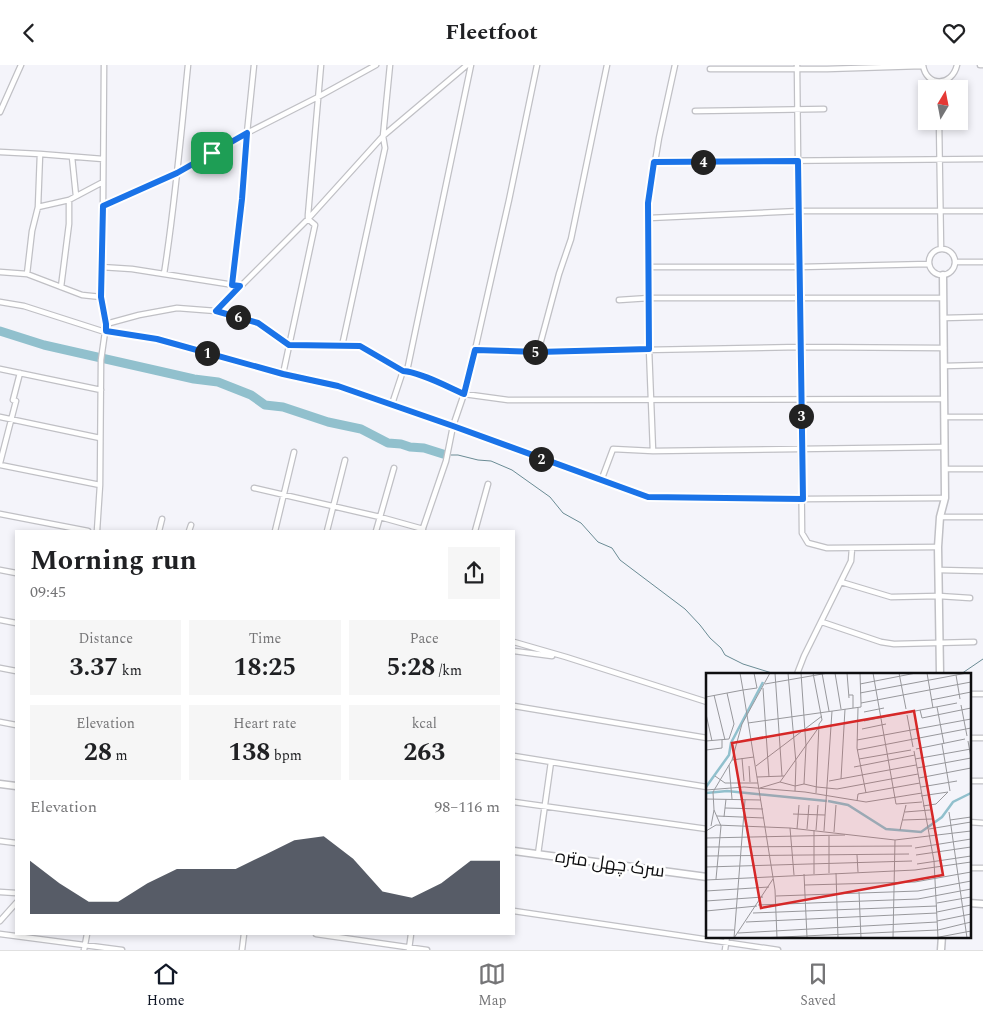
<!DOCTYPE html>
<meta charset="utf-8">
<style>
body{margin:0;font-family:Spectral,Cairo,serif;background:#f6f6f6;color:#202124;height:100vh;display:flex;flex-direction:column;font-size:19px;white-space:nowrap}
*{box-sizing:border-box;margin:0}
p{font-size:16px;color:#757577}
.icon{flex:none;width:28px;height:28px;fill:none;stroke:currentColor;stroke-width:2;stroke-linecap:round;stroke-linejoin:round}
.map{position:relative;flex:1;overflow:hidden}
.drawer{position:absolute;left:15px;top:465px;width:500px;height:405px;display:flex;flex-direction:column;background:#fff;border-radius:0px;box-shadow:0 2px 8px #0003}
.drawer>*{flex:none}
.needle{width:32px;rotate:10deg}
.buttons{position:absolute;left:918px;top:15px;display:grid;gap:10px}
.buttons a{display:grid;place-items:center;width:50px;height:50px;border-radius:0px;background:#fff;box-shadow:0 2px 8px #0003;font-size:25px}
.pin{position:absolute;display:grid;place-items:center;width:42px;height:42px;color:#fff;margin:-21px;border-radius:10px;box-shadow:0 2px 8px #0006}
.km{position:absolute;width:25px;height:25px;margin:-12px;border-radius:50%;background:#222;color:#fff;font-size:14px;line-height:25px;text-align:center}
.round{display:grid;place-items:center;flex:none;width:52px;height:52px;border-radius:0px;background:#f6f6f6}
.overview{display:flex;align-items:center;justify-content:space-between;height:85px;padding:0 15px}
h1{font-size:28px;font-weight:700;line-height:38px}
.stats{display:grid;grid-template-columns:repeat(3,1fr);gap:8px;height:85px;padding:5px 15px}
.stats div{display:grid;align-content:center;border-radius:0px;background:#f6f6f6;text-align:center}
.stats b{font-size:25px;font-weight:700}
.stats small{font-size:14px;font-weight:400}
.stats p{font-size:14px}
.chart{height:140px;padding:10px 15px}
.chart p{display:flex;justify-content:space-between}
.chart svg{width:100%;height:90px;margin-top:5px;fill:#111827;opacity:.7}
header{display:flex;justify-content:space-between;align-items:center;height:65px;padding:0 15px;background:#fff;font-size:22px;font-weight:700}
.tab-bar{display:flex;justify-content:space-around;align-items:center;height:70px;border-top:1px solid #e0e0e0;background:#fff;font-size:14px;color:#757577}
.tab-bar a{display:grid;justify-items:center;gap:2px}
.tab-bar .active{color:#111827}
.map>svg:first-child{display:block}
</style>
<header><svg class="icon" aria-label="back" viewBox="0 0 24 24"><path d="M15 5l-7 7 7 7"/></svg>Fleetfoot<svg class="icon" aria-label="heart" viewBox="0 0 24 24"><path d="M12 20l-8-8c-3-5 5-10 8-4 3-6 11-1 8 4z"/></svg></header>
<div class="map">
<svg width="983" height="885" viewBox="0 0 983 885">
<rect width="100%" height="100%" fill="#f4f4fa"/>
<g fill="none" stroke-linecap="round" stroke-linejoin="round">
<path stroke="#6a8b94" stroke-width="1" d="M451 390H458L478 395 491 396 512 405 550 432 563 448 581 458 598 477 612 483 620 495 685 544 700 560 710 573 721 583 725 590 743 599 775 609
M961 609 983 594"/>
<path stroke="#91c0cd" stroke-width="9" d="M0 266 44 280 194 314 218 317 251 330 265 340 283 342 328 357 361 364 388 378 401 379 410 382 424 383 443 389"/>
<defs>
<path id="street" d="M390 0 383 71 385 83 342 281H360L403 306
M797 0 802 468 808 478 827 483 938 482
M923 0C926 22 952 22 957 0
M980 0H983
M710 4H827L922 1
M695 46 824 44
M0 47 21 0
M939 56 941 184
M0 87 40 89 103 94
M72 92 76 131
M654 97 983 94
M103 141 177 107 247 68 318 32 376 0
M38 142 69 135 103 117
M649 153 799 146H983
M929 197a13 13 0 1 1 26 0a13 13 0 1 1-26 0Z
M955 197H983
M101 202 132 204 240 221
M648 202H800L929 199
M0 207 27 209 82 230 101 232
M27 209 32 166 38 142 40 89
M164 209C175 140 181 70 188 0
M231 220 242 134 247 68 254 0
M61 222 69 159V135
M619 235 649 233H943
M0 237 24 241 105 267 157 274 283 309 338 321 453 361 648 433 803 434 945 433
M216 246 258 258 289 280 342 281
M943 253 983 252
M106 259 139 250 177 243 216 246 308 154 383 71 467 0
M475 285 538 287 801 282 944 283
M538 287 559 209 571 174 607 0
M944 301 983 300
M0 304 101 325
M407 306 423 311 464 329 508 335 944 334
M283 309 315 160 308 154V150L321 0
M392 339 403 306H407L471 0
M0 352 100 373
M944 352H983
M653 386 649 284 648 139 659 73 675 0
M0 398 16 336 13 335 20 308
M0 400 100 420
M945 404H983
M601 416 613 384 653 386 944 382
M254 423 380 452 423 464
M0 449 88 466
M940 452H983
M97 466 100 420 101 295 105 267 106 259 101 232 103 141 104 0
M159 466 162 454
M189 466 191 460
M275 466 294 387
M327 466 345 395
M376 466 394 403
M422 466 446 396 453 361 464 329 475 285 509 135 537 0
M475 466 488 419
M0 505 16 508
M939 505 983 506
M841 517 891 532 939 531 970 533
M0 555 16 558
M822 557 881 577 894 579 974 577
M514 577 566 592 707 637
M514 586 552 591
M0 603 16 606
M797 609 804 591 851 496 852 483
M969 629H983
M514 641 707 673
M0 657 16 660
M969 673H983
M514 691 707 722
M969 716H983
M514 737 707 764
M969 757 983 758
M0 776 16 778
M538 789 551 697
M969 803H983
M0 827 16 828
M514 846 778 885
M0 856 16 838
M0 869 122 885
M316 869 427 885
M409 884 411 869
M84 885 87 869
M242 885 244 869
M725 885 727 871"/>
<path id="secondary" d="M940 609 938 482 940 452 945 433 943 210
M0 719 16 721
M514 786 707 812
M969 838 983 839
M941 885 942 871"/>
</defs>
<use href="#street" stroke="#c0c0c5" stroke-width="7"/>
<use href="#secondary" stroke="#c0c0c5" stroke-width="9"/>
<use href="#street" stroke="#fff" stroke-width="4.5"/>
<use href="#secondary" stroke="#fff" stroke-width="6"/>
</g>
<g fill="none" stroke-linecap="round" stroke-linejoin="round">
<defs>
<path id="route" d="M247 68 242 134 232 220 240 221 216 246 258 258 289 280 360 281 403 306C420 307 448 322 464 329L475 285 538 287 649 284 648 138 654 97 798 96 803 434 648 432 453 361 338 321 283 309 157 274 106 266V259L101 232 103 141 177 108Z"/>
</defs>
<use href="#route" stroke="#fff" stroke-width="10"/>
<use href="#route" stroke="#1a73e8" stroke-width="6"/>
</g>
<g text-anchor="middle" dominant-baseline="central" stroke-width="5" stroke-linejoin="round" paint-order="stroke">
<g font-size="18" fill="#0e0e10" stroke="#fff">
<text transform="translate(610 799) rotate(8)">سرک چهل متره</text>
</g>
</g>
<g transform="translate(706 608)">
<rect width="265" height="265" fill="#f4f4fa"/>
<path fill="none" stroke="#91c0cd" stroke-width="2.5" d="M0 114 23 82 25 70 57 9M0 120 21 118 121 128M122 128 142 132 180 156 215 159 236 144 247 129 265 120"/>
<path fill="none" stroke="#98989c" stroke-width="1" d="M48 0 51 15 37 17 69 217 71 265M69 0 76 103M82 0 90 90 89 118M95 0 100 73 98 111 111 114M107 0 116 47 113 51 110 120M116 0 123 38M129 0 135 36M141 0 143 25M154 0 155 30M167 0 190 131 216 129M193 0 200 36M221 0 227 35M250 2 254 26M59 11 122 0M154 11 210 0M57 15 63 104M154 20 261 0M8 22 19 67M143 22H147V35M0 24 37 17 34 0M225 27 265 19M255 32 261 63M231 34 238 71M152 35 151 75 160 120M214 37 216 45 265 35M158 39 178 35M204 39 251 30M0 41 6 68M201 42 207 74M158 48 197 40M42 50 155 34V30L265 9M156 56 180 51M151 67 265 46M0 68 23 66 28 51 21 20M262 68 265 85M236 71 244 118M210 76 259 66M0 77 16 75V67M151 77 265 55M208 78 228 188 232 265M36 85 38 108M153 86 205 77M209 86 265 76M26 87 48 84M23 92 26 126M43 93 44 109M50 93 116 43M148 94 209 82M211 95 265 85M9 103 19 110H52M51 104 78 103M213 105 265 95M135 106 139 36M123 108 210 92M74 109 89 113 98 111M111 114 131 116 212 101M215 114 251 108M54 115 74 109 113 54M0 117 38 114 99 119 160 129 216 120M215 123 242 119M0 126 55 127M151 128 152 121 214 110M217 133 230 131 242 119M19 135 57 136M199 139 224 137M243 139 261 265M87 141 119 142M11 143 58 145M18 144 20 126M197 147 226 146M244 147 265 144M5 153 8 137M84 155 88 202M91 156 93 132M101 156 103 132M223 156 265 149M108 157V201M110 157 112 132M194 157 200 132M0 158 10 152 84 155 189 167 265 158M118 158 126 38M128 159 130 132M0 165 139 162M0 174 206 173M209 175 265 166M151 182 152 199M210 182 265 174M0 183 203 181M211 191 265 183M0 194 206 188M123 200V163M130 200 132 265M98 201 101 264M10 206 15 153 8 137 7 119 26 87 36 51 64 0M0 207 209 197 265 189M99 212 209 209 265 199M0 218 63 214M153 219 155 265M70 223 212 218 265 208M0 228 57 224M231 230 265 224M52 232 212 226 265 216M0 238 51 233M231 239 265 232M47 240 231 233M231 248 265 241M40 249 231 240M0 257H28M32 260 231 249M28 265 39 127M28 265 67 206M53 265 232 257 265 249M187 265 189 167M228 265 265 258"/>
<path fill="#d62828" fill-opacity="0.15" stroke="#d62828" stroke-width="2.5" d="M208 38 237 202 55 235 26 70Z"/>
<rect width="265" height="265" fill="none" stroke="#0e0e10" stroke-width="2.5"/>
</g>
</svg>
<div class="buttons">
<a><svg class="needle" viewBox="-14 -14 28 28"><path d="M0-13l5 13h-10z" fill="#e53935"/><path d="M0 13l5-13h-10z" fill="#757577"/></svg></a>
</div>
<div class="pin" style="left:212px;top:88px;background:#1e9e55"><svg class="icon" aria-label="arrive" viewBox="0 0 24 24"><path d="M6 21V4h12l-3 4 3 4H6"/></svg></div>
<b class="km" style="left:207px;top:288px">1</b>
<b class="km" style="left:541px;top:394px">2</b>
<b class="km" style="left:801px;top:351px">3</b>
<b class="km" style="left:703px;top:97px">4</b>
<b class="km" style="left:535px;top:287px">5</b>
<b class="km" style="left:238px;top:252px">6</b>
<section class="drawer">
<div class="overview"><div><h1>Morning run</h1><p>09:45</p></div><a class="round"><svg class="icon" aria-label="share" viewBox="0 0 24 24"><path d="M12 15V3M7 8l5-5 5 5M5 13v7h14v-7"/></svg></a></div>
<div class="stats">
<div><p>Distance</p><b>3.37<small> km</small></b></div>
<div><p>Time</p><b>18:25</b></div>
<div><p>Pace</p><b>5:28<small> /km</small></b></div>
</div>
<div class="stats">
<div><p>Elevation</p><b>28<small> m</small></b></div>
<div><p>Heart rate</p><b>138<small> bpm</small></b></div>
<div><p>kcal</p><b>263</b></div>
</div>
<div class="chart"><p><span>Elevation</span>98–116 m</p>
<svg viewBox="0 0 160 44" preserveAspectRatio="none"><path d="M0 44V18L10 29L20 38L30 38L40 29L50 22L60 22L70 22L80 15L90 8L100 6L110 17L120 33L130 36L140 29L150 18L160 18V44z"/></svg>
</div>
</section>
</div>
<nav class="tab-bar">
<a class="active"><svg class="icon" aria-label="home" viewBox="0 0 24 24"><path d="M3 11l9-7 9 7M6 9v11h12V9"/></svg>Home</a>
<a><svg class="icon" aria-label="map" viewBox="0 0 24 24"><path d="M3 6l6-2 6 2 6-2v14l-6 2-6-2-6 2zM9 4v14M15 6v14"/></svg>Map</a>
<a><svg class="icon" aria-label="saved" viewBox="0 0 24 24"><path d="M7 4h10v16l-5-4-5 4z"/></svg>Saved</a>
</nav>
